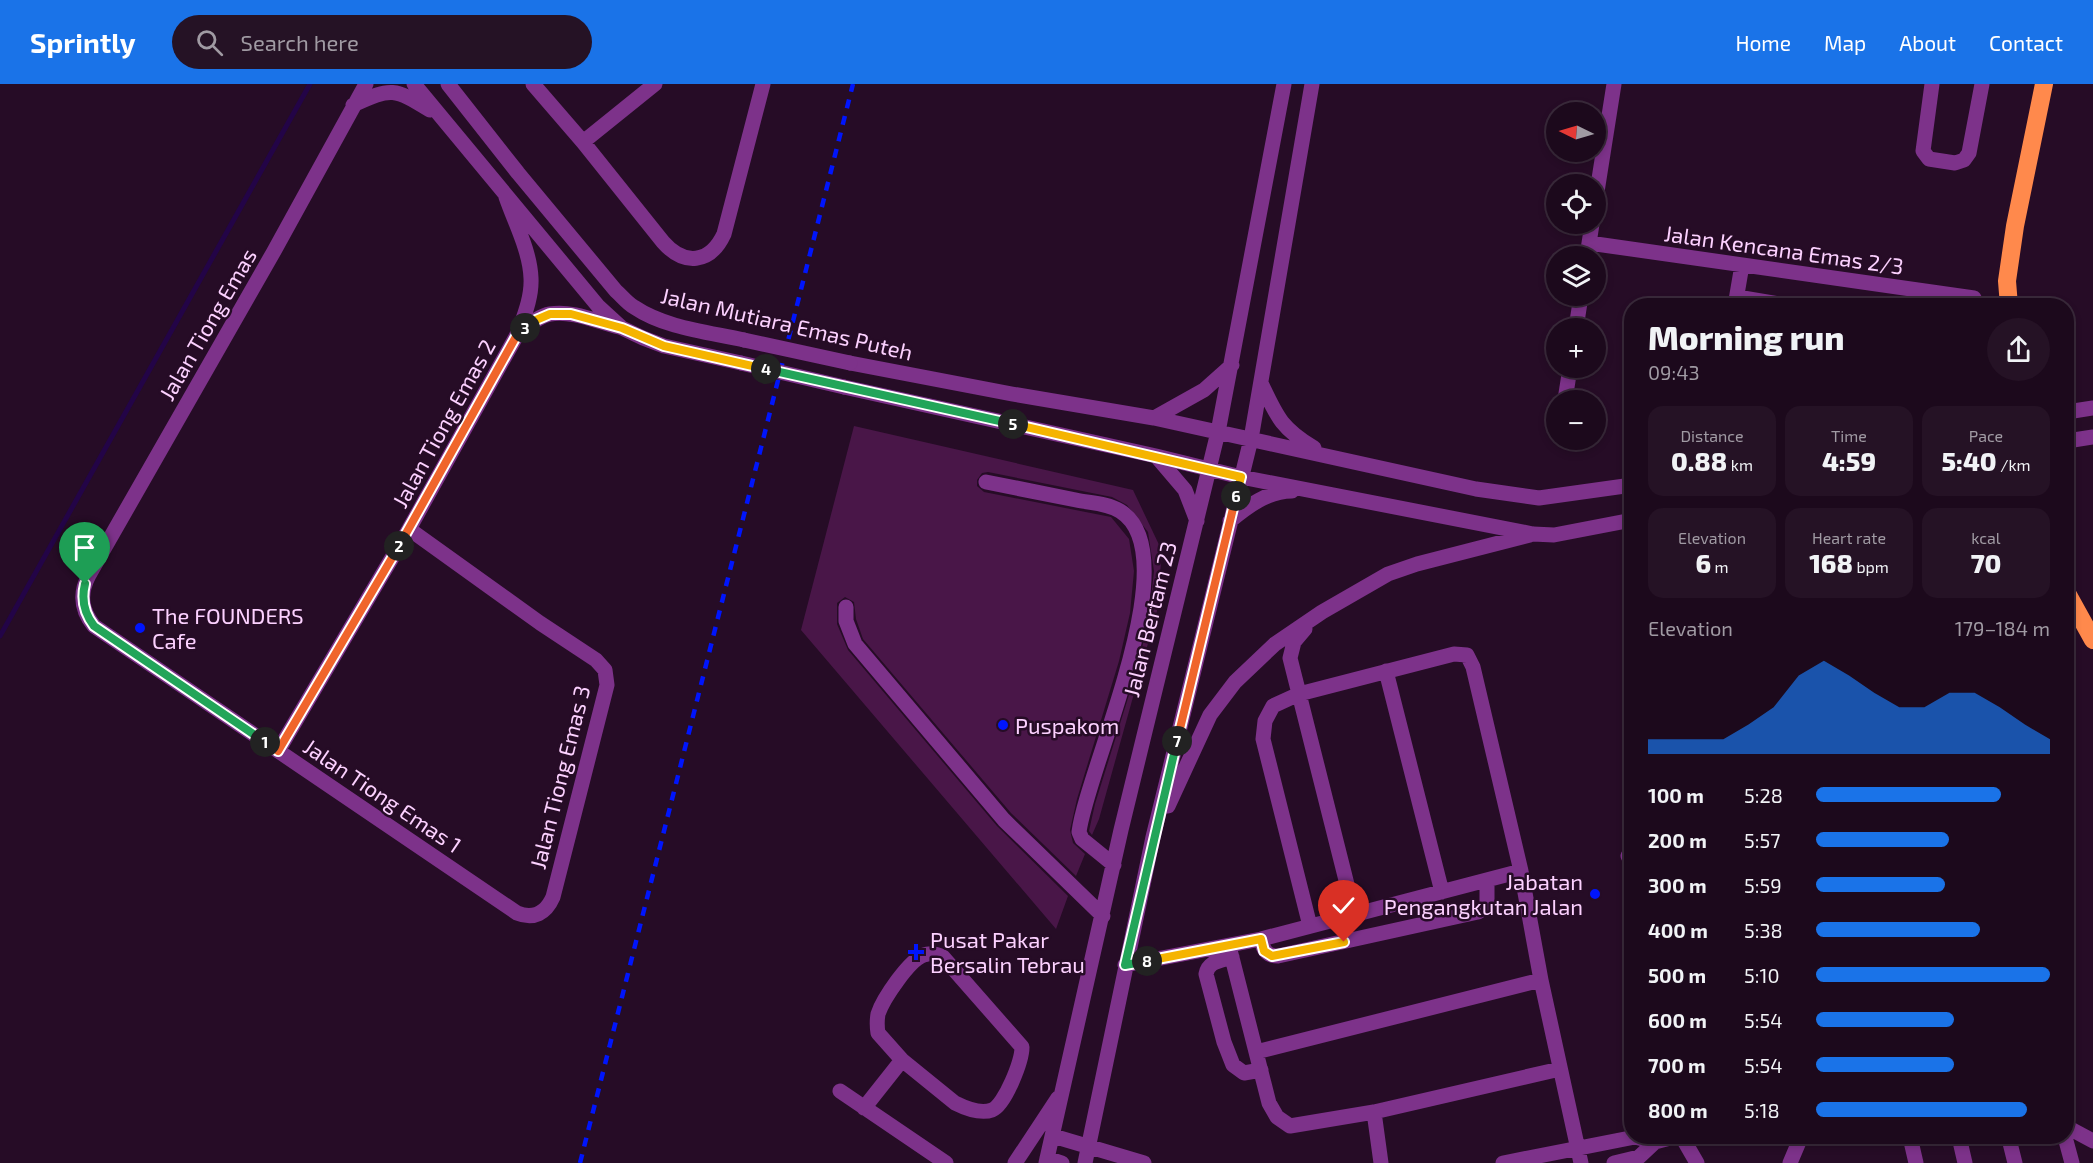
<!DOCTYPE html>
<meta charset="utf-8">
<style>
body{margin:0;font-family:"Exo 2",sans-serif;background:#251225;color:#f1f3f6;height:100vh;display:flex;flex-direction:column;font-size:22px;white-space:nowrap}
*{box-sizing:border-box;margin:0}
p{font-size:20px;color:#a09aa3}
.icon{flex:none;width:33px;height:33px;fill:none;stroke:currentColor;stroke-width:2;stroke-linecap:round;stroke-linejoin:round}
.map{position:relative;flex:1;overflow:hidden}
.drawer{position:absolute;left:1624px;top:214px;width:450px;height:846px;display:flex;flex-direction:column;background:#1c091c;border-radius:24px;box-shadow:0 3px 9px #0003,0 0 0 2px #3a2a3b}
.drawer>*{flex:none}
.needle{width:39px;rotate:275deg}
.buttons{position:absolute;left:1546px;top:18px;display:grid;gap:12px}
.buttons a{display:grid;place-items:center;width:60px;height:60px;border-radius:50%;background:#1c091c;box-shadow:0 3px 9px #0003,0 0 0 2px #3a2a3b;font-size:30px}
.pin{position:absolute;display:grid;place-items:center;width:51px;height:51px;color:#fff;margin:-62px -26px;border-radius:50% 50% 50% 0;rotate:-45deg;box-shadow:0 0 6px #0007}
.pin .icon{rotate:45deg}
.km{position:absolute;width:30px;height:30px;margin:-15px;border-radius:50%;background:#222;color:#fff;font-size:16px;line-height:30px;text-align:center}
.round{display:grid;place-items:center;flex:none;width:63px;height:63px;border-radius:32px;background:#251225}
.headline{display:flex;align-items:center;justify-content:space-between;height:102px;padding:0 24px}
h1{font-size:33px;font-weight:800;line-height:45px}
.stats{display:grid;grid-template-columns:repeat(3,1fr);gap:9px;height:102px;padding:6px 24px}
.stats div{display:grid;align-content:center;border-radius:15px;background:#251225;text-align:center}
.stats b{font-size:26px;font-weight:800}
.stats small{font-size:16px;font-weight:400}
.stats p{font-size:16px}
.chart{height:168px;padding:12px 24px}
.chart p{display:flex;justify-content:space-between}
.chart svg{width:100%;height:108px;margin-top:6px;fill:#1a73e8;opacity:.7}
ul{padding:0 24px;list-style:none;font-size:20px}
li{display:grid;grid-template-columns:96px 72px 1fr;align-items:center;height:45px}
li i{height:15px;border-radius:8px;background:#1a73e8}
header{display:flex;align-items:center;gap:36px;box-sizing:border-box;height:84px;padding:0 30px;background:#1a73e8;color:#fff}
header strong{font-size:28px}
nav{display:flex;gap:33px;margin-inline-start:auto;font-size:21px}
.search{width:420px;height:54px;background:#251225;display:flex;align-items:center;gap:15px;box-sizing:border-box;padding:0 21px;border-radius:33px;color:#a09aa3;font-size:22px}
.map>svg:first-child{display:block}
</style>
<header>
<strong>Sprintly</strong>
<div class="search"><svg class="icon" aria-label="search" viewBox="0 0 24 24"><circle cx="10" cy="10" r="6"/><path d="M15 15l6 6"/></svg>Search here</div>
<nav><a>Home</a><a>Map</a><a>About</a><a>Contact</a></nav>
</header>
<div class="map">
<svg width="2093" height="1079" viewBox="0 0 2093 1079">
<rect width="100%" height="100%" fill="#260c26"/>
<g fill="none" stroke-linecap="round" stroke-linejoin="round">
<path stroke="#230447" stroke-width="5" d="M0 552 310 0"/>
</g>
<path fill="#491648" d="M854 342 1133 406 1162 467 1157 527 1099 735 1092 751 1089 747 1095 720 1138 582 1149 533 1154 487 1148 448 1127 421 1112 413 988 388 982 389 977 396V402L984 408 1111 433 1129 455 1134 487 1130 529 1119 577 1077 715 1070 746 1073 759 1085 770 1076 792 1011 729 863 555 856 535 854 518 845 513 837 519V540L848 566 997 742 1068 812 1056 845 801 546Z"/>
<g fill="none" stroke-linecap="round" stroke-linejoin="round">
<path stroke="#7d328a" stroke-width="15" d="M366 0 273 169 89 491C79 510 81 526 94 542L517 829C534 836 546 829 553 813L607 601 605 586 596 576 540 539 409 445
M414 0 598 222 622 244 643 254 664 262 741 279
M448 0 518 89 616 207C622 212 627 219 634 223 665 244 708 248 744 256
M533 0 583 58 663 158C684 182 710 180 724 150L763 0
M1932 0 1923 67 1929 75 1955 79 1964 76 1969 69 1982 0
M353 21C392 3 394 4 430 26
M583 58 655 0
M1596 114 1614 0
M1589 159 1974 214
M1587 172 1592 140
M1737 213 1791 222
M1735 222 1742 181
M1910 222 1912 206
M1576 244 1581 212
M518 249C528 242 538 232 550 230 572 226 598 238 619 243
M850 279 1012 310 1154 334 1476 405 1539 414 1632 401
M1261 299C1277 333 1281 344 1314 364
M844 303 1156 372 1241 393 1533 450 1554 451 1632 436
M1565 316 1570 284
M2067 328 2093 324
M1154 334 1204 306 1232 281
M2067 357 2093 353
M1156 372 1185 406 1197 437
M986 398C1016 404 1046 410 1076 416 1090 419 1107 419 1120 427 1190 470 1087 684 1079 748L1082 755 1114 781
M1230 437C1248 422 1268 407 1292 407
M846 523V537L855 560 1004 736 1103 832
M1305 545 1294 558 1290 574 1355 832
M1386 587 1442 808
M278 667 409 445 518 249C524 232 532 213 531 194 530 167 515 139 506 113
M1168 722 1210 631 1235 598 1275 560 1322 528 1388 490 1417 480 1530 451
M1628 772 1632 778
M1310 842 1263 655 1265 637 1273 622 1299 610 1454 570 1467 571 1473 583 1521 787 1541 896 1581 1079
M1261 855C1263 865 1266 872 1278 872L1478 828 1487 822V796
M1229 862 1269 1019 1277 1033 1290 1042 1374 1028 1560 985
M1232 873C1221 877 1208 877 1206 890L1224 958 1233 981 1244 989 1261 986
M1125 881 1261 855 1521 787
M1256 968 1541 896
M840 1007 946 1079
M864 1024 902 976 878 949C877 943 877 936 878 930 883 915 909 876 924 871 931 868 937 870 943 873L1022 963C1022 977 1005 1021 992 1026 981 1030 965 1024 955 1019L902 976
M1374 1028 1381 1079
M2067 1043 2093 1057
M1053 1052 1144 1079
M1682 1053 1697 1079
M1910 1053 1916 1079
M1959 1053 1965 1079
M2005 1053 2009 1055 2015 1079
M2065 1053 2072 1079
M1047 1074 1062 1079
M1015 1079 1058 1014
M1046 1079 1121 746 1218 348 1284 0
M1085 1079 1153 753 1251 355 1312 0
M1503 1079 1635 1053 1655 1058 1674 1053
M1614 1079 1639 1073 1655 1058
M1790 1079 1801 1053"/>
<path stroke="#ff894c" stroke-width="18" d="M2009 222 2007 197 2015 142 2044 0
M2067 509 2093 556"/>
<path stroke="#0015fc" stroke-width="4.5" stroke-dasharray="9 8" stroke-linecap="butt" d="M580 1079 853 0"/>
<path stroke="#7d328a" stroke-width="15" d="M744 256 850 279
M741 279 844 303"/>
</g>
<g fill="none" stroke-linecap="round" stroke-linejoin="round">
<defs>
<path id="split-1" d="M85 500C81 516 84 529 94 542L265 658"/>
<path id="split-2" d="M265 658 278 667 399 462"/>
<path id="split-3" d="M399 462 518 249 525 244"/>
<path id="split-4" d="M525 244 536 236 550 230H571L622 244 664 262 766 285"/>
<path id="split-5" d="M766 285 1013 340"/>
<path id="split-6" d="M1013 340 1241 393 1236 412"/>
<path id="split-7" d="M1177 657 1236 412"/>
<path id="split-8" d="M1147 877 1125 881 1177 657"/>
<path id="split-9" d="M1147 877 1261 855 1264 867 1272 872 1344 858"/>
</defs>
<use href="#split-1" stroke="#fff" stroke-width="12"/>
<use href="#split-2" stroke="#fff" stroke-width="12"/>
<use href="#split-3" stroke="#fff" stroke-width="12"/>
<use href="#split-4" stroke="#fff" stroke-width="12"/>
<use href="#split-5" stroke="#fff" stroke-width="12"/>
<use href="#split-6" stroke="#fff" stroke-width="12"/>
<use href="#split-7" stroke="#fff" stroke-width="12"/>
<use href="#split-8" stroke="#fff" stroke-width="12"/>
<use href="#split-9" stroke="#fff" stroke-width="12"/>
<use href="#split-1" stroke="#22a559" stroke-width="8"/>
<use href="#split-2" stroke="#f0652b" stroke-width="8"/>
<use href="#split-3" stroke="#f0652b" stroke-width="8"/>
<use href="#split-4" stroke="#f5b400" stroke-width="8"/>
<use href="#split-5" stroke="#22a559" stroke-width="8"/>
<use href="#split-6" stroke="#f5b400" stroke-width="8"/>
<use href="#split-7" stroke="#f0652b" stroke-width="8"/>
<use href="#split-8" stroke="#22a559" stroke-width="8"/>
<use href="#split-9" stroke="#f5b400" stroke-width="8"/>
</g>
<g fill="#0015fc" stroke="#260c26" stroke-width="2">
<circle cx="140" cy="544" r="6"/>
<circle cx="1003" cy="641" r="6"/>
<circle cx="1595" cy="810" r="6"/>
<path d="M913 859h6v6h6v6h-6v6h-6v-6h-6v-6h6z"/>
</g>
<g text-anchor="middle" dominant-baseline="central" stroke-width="5" stroke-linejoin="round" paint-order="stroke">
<g font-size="22" fill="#fcd1ff" stroke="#260c26">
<text transform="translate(1784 165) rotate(8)">Jalan Kencana Emas 2/3</text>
<text transform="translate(787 239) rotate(13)">Jalan Mutiara Emas Puteh</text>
<text transform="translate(207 240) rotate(-60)">Jalan Tiong Emas</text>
<text transform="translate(443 339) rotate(-61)">Jalan Tiong Emas 2</text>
<text transform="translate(1149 535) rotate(-76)">Jalan Bertam 23</text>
<text transform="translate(559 693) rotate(-76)">Jalan Tiong Emas 3</text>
<text transform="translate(383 711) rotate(34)">Jalan Tiong Emas 1</text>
</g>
<g font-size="22" fill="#fcd1ff" stroke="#260c26" text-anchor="start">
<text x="152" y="531">The FOUNDERS<tspan x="152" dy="25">Cafe</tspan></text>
<text x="1015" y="641">Puspakom</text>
<text x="1583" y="797" text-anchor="end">Jabatan<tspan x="1583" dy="25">Pengangkutan Jalan</tspan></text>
<text x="930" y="855">Pusat Pakar<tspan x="930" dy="25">Bersalin Tebrau</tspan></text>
</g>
</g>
</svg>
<div class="buttons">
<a><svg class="needle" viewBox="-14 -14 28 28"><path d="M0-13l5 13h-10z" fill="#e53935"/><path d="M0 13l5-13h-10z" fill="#a09aa3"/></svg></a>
<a><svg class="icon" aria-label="locate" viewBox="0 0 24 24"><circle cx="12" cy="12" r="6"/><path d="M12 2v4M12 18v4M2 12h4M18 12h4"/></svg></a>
<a><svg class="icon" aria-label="layers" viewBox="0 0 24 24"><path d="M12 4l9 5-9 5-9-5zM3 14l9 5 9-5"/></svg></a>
<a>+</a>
<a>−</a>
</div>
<div class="pin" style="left:85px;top:500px;background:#1e9e55"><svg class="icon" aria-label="arrive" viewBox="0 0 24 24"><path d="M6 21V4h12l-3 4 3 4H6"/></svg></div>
<div class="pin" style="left:1344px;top:858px;background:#d93025"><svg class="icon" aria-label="check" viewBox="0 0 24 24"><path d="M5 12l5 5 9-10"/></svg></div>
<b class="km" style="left:265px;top:658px">1</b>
<b class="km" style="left:399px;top:462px">2</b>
<b class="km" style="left:525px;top:244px">3</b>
<b class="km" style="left:766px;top:285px">4</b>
<b class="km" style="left:1013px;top:340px">5</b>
<b class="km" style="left:1236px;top:412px">6</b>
<b class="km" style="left:1177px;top:657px">7</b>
<b class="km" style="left:1147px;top:877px">8</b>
<section class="drawer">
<div class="headline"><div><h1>Morning run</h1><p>09:43</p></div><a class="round"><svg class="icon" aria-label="share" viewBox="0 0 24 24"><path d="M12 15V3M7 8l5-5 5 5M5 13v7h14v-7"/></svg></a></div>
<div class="stats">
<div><p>Distance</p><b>0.88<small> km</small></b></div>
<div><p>Time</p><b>4:59</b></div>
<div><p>Pace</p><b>5:40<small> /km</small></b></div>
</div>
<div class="stats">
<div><p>Elevation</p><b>6<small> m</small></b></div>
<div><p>Heart rate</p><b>168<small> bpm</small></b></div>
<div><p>kcal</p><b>70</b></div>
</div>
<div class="chart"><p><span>Elevation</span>179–184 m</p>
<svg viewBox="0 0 160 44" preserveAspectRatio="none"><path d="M0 44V38L10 38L20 38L30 38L40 32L50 25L60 12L70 6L80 12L90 19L100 25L110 25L120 19L130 19L140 25L150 32L160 38V44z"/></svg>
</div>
<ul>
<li><b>100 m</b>5:28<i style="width:79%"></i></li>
<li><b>200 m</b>5:57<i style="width:57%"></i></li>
<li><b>300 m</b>5:59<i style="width:55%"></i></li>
<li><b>400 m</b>5:38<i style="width:70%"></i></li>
<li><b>500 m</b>5:10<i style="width:100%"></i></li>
<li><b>600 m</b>5:54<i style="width:59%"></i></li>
<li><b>700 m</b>5:54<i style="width:59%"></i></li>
<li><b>800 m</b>5:18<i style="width:90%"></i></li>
</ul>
</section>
</div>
